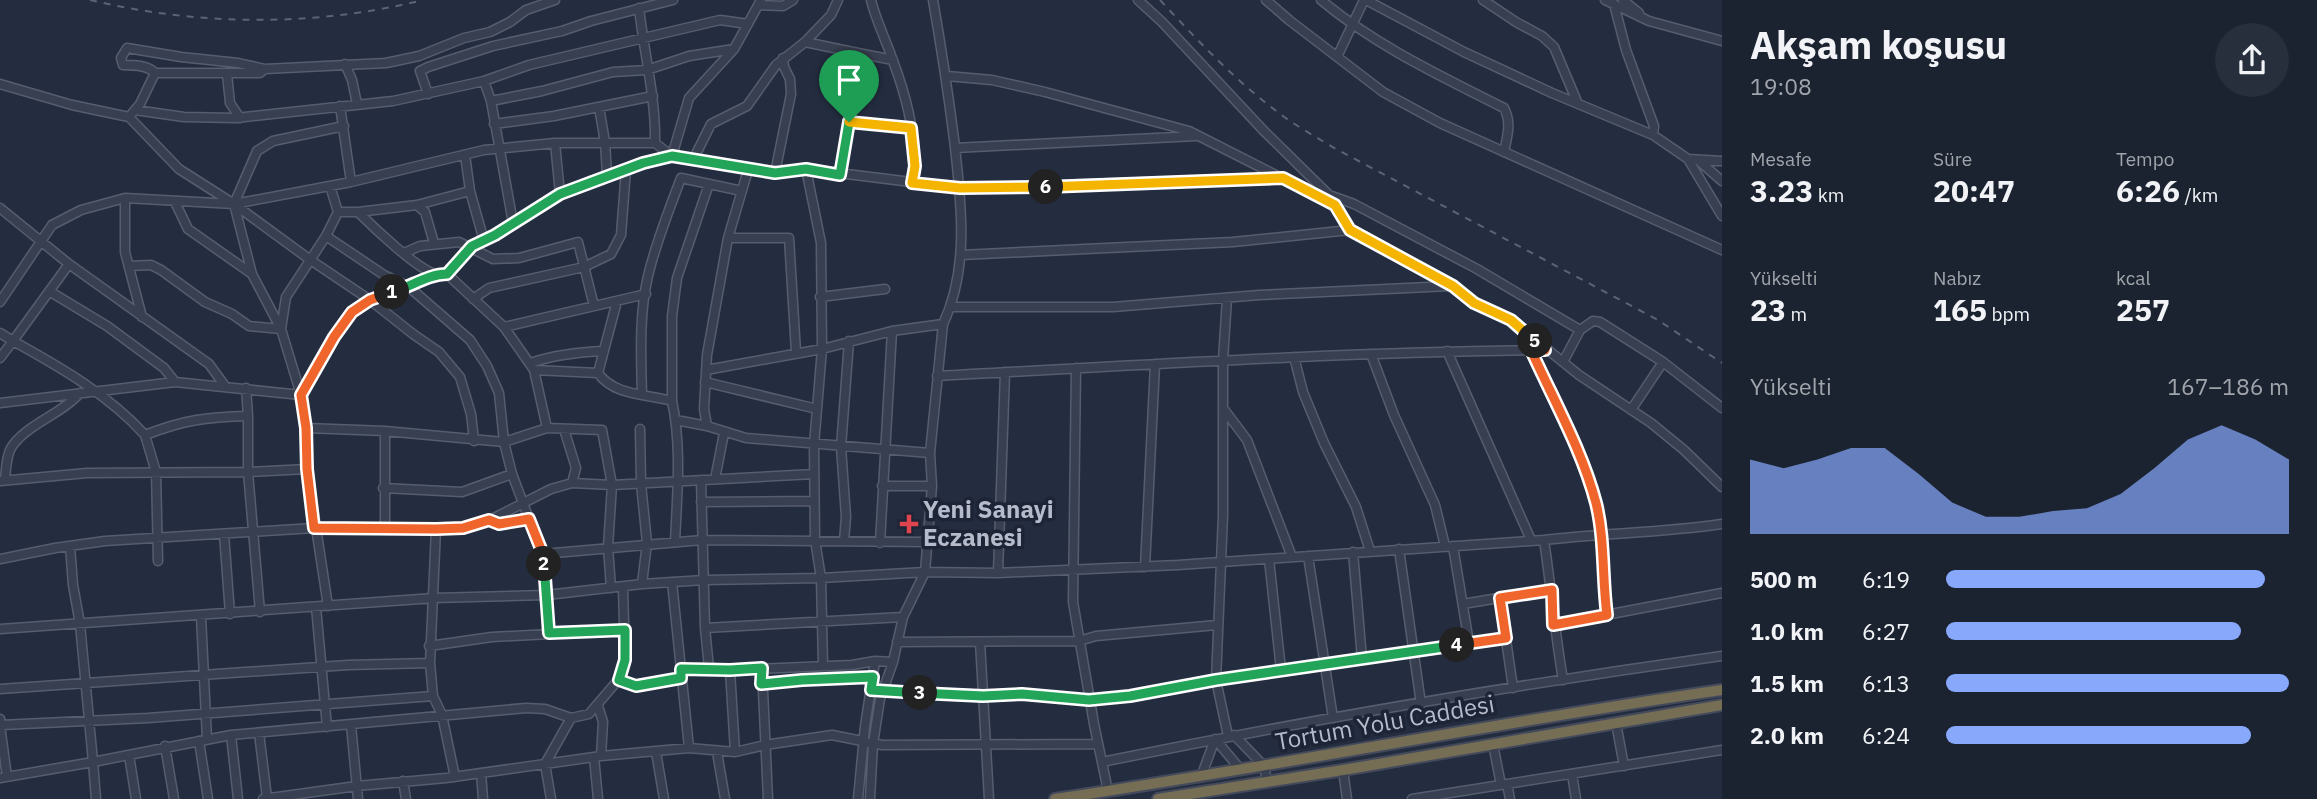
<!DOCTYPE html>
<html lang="tr">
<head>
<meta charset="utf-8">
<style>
	:root { --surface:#1b2230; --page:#282f3c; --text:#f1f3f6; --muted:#a0a4ab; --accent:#88a8fc }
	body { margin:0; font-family:"IBM Plex Sans",sans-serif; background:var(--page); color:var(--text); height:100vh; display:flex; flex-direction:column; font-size:26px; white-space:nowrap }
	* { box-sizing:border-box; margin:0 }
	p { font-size:23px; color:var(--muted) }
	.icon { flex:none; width:38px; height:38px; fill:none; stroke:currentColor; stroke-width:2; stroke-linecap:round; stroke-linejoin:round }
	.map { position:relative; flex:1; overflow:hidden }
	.panel { display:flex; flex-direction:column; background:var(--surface); width:595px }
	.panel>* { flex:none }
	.pin { position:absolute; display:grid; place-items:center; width:60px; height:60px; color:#fff; margin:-72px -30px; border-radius:50% 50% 50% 0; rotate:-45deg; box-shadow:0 0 7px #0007 }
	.pin .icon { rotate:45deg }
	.km { position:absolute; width:35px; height:35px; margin:-18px; border-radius:50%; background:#222; color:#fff; font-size:19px; line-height:35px; text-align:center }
	.round { display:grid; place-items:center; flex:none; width:74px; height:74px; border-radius:37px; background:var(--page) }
	.summary { display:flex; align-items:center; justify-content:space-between; height:119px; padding:0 28px }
	h1 { font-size:38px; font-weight:700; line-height:52px }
	.metrics { display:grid; grid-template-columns:repeat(3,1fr); gap:10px; height:119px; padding:7px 28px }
	.metrics div { display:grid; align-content:center }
	.metrics b { font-size:30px; font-weight:700 }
	.metrics small { font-size:19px; font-weight:400 }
	.metrics p { font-size:19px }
	.chart { height:196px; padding:14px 28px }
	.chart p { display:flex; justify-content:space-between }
	.chart svg { width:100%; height:126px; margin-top:7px; fill:var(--accent); opacity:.7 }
	ul { padding:0 28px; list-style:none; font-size:23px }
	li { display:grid; grid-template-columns:112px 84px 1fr; align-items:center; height:52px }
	li i { height:18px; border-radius:9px; background:var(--accent) }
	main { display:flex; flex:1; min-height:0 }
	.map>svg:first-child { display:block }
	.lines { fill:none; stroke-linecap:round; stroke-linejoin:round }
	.minor-casing { stroke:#565d6e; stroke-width:11 }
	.highway-casing { stroke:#434a5b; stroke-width:14 }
	.minor { stroke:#383f50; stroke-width:8 }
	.highway { stroke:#766d55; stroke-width:10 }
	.rail { stroke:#5a6377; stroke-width:2; stroke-dasharray:7 7; stroke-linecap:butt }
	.split-1-casing { stroke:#fff; stroke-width:14 }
	.split-2-casing { stroke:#fff; stroke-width:14 }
	.split-3-casing { stroke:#fff; stroke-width:14 }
	.split-4-casing { stroke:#fff; stroke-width:14 }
	.split-5-casing { stroke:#fff; stroke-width:14 }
	.split-6-casing { stroke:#fff; stroke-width:14 }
	.split-7-casing { stroke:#fff; stroke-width:14 }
	.split-1 { stroke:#22a559; stroke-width:9 }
	.split-2 { stroke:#f0652b; stroke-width:9 }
	.split-3 { stroke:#22a559; stroke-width:9 }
	.split-4 { stroke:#22a559; stroke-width:9 }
	.split-5 { stroke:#f0652b; stroke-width:9 }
	.split-6 { stroke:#f5b400; stroke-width:9 }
	.split-7 { stroke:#f5b400; stroke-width:9 }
	.health-dot { fill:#e0444e; stroke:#1d2435; stroke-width:2.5 }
	.labels { text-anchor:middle; stroke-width:7; stroke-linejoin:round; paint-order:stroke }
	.poi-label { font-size:24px; font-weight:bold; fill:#b5bbcb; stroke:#1d2435; text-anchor:start }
	.street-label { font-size:24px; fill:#b5bbcb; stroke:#1d2435 }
</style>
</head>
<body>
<main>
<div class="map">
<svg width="1722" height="799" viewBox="0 0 1722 799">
	<rect width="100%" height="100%" fill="#242d40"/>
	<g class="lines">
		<g class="minor-casing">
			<path id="minor" d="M871 0C876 21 886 40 893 61 907 98 919 143 912 183
				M1138 0 1162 22 1263 130 1329 195 1350 230 1453 286 1474 303 1511 320 1579 375 1651 423 1684 450 1722 487
				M1266 0 1289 20 1383 92 1440 123 1722 250
				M1321 0C1376 46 1441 76 1504 108 1512 123 1507 137 1504 152
				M1366 0 1464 52 1552 93 1653 135 1688 159 1722 216
				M1483 0 1516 22 1542 36 1554 47 1578 104
				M1605 0 1649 21 1722 41
				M1623 0 1639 13
				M1614 4 1626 50 1654 126 1653 135
				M758 5 783 6 793 0
				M639 8C644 53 656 98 655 143
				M805 42 858 53 840 175
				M858 53 893 60
				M1337 57 1364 0
				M345 64 352 80 357 104
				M155 73H260L265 69
				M227 74 230 103 240 118
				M947 76 992 80 1045 92 1189 131 1335 205
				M484 81 491 101 513 223
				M0 84 72 105 129 117 140 104 155 73C148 65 133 65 123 65L121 58 127 48 181 57 238 63 265 69 386 63 419 56 464 38 490 32 510 22 526 10 555 0
				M428 94 420 71 428 67 493 46 562 31 591 21 673 0
				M491 101 542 91 613 72 647 70 689 56 734 49
				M340 106 351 182
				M599 107 605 142 607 175
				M135 110 184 117 236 118 393 101 484 81 529 65 720 20 748 24
				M129 117 179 169 234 204 309 259 370 300 413 334 439 352 460 377 471 414 474 441
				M849 122 911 128
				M494 124 554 116 653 96
				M555 143 560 194
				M955 148 1196 136
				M465 155 470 191
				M1688 159 1722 161
				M693 160 711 124 747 106 776 65 805 42 831 15 838 0
				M1698 160 1722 181
				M806 169 821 243 822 349 814 445 815 540 821 578 823 665
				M748 170 728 238 707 355 704 409 707 426 746 438 930 453
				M775 173 791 94 790 79 784 67 783 58
				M1329 195 1354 204 1477 269 1580 330 1593 321 1600 322 1663 362 1722 408
				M125 198V252L142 317
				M175 202 188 229 252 274
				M417 205 425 212 434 243
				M0 208 69 264 209 364 225 386
				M338 212H358C372 226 419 271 436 274 440 275 443 274 447 274L504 327 534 370 547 428
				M358 212 417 205 470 191 484 241
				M326 236 384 275 409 287 470 340 487 366 499 393 504 442 512 474 529 519
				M728 238H789L796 352
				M404 253 420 246 459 242 493 259 519 258 578 242 594 306
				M961 255 1233 242 1350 230
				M69 264 13 341C60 367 109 395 145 435
				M129 266 151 265 161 270 205 302 232 314 249 326 281 329 252 274 234 204 257 151 273 141 344 126
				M447 274 472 246 495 235 560 194 590 181 672 156 775 173 806 169 960 188 1283 178
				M49 291 107 326 164 368 175 382
				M820 297 885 289
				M1227 298 1223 360V515L1216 680 1228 736
				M473 299 489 288 584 267 611 254 621 235 626 169
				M0 302 52 225 81 210 125 198 234 204 351 182 484 150 555 143H655L672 156 689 98 734 49 761 0
				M951 307H1113L1259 295 1450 286
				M504 327 646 294
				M0 333 13 341 0 358
				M1530 350C1553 399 1582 450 1596 503 1605 539 1602 578 1607 615
				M1447 351 1531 540
				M1371 354 1394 415 1435 505 1445 546
				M1294 357 1303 392 1324 443 1356 507 1370 551
				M1563 362 1580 330
				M530 363C554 355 578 352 604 351
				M1076 368 1073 602 1094 724 1108 791
				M534 370 598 373C614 396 647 394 672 401 682 447 677 496 675 542
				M706 370 822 349 892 331 943 324
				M598 373 617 301
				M937 376C1140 365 1342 352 1545 350
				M705 382 817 409
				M246 388 248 416V472L260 612
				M642 395C641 355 639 314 648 276 656 242 669 210 681 178L742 191
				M672 401V316L677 278 709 184
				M0 403 175 382 301 395 334 337 352 312 380 296 409 287 434 274
				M1223 408 1247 440 1292 557
				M1631 410 1663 362
				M676 420 707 426
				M306 428 301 395 281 329 286 297 326 236 338 212 330 186
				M564 429 576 468 572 483
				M640 429 641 484 647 543 642 584
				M715 479 724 433
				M5 480C6 470 6 457 11 448 25 425 62 414 80 393
				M701 480 705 628
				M0 481 87 473 248 472 307 469
				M882 486H932
				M383 488 462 492 512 474
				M701 502 814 501
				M385 527V431
				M436 529 430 663 433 696 442 715 455 777
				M224 534 230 614
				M1544 540C1551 587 1555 633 1563 680
				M844 541 846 517 841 447 849 341
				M880 543 892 331
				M1453 546 1469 643
				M1399 549 1421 704
				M1353 552 1362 659
				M543 554 702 540 929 542
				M1308 556 1333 718
				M0 559 55 548 105 541 314 528H463L490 520 499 524 529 519 543 554 549 633
				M1269 559 1281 670
				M158 561 156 472 145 435C184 420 206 417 248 416
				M1145 567 1155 364
				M998 573 1005 372
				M672 582 689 748
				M611 588 608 547 612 485 814 474
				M1500 598 1513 688
				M1463 604 1552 589
				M328 606 307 469 306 428 385 431 504 442 547 428 602 430 612 485 572 483 551 489 490 520
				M316 607 327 727
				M201 616 207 739
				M1553 625 1722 593
				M0 629 434 598 547 595 642 584 704 580 821 578 925 572 998 573 1178 565 1544 540C1603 533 1663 533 1722 524
				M897 642 1079 641 1096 636 1217 625
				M980 642 989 799
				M429 646 492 637 625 630
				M681 669 709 668
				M762 669 768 799
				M730 670 852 665 875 661
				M619 679 636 686 681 678
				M761 684 802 680 873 677
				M0 689 348 665 430 663
				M871 690 983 696 1022 694 1089 700 1130 696 1216 680 1506 638
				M598 706 603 722 601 756
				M0 719 1 725 148 718 433 696
				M1616 723 1624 766
				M0 725 7 777
				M351 725 358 799
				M259 733 267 798
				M231 735 238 799
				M1234 735 1264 766 1267 781
				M199 741 208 799
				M1493 744 1501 785
				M165 746 174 799
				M656 752 664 799
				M717 752 725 799
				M735 752 730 670 709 668 705 628 903 617
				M129 755 136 799
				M594 757 598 799
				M1102 762C1307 720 1514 685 1722 656
				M1343 770 1347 799
				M481 773 483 799
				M1572 774 1576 799
				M1201 777 1215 739 1241 770
				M0 778 93 762 80 624 73 585 70 546
				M403 781 406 799
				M1507 784 1510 799
				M96 799 93 762 231 735 526 708 545 709 571 718 589 714 619 679 625 660 623 587
				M263 799 357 786 446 778 601 756 689 748 735 752 765 745 832 735 882 745 1098 744
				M551 799 545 764 571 718
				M858 799 865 726 875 661 893 662
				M870 799 873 744 880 699 893 662 903 617 925 572 932 486 930 453 943 324C970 267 961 200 954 139 948 92 941 46 933 0
				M1412 799 1722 750"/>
		</g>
		<g class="highway-casing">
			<path id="highway" d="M1055 799C1278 766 1499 722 1722 690
				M1158 799 1343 770 1722 705"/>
		</g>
		<use href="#minor" class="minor"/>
		<use href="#highway" class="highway"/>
		<path class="rail" d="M90 0C200 26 313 27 423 0
			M1160 0C1200 43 1241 87 1290 121 1305 131 1321 140 1336 149L1658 320 1722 363"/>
	</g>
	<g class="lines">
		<g class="split-1-casing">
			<path id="split-1" d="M392 292C411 287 428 274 447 274L472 246 495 235 560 194 643 163 672 156 775 173 806 169 840 175 849 122"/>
		</g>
		<g class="split-2-casing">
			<path id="split-2" d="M392 292 370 300 352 312 334 337 301 395 306 428 307 469 314 528 436 529 463 528 489 520 499 524 529 519 543 554 544 564"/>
		</g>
		<g class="split-3-casing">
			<path id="split-3" d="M544 564 549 633 625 630V660L619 680 636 686 681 678V669L730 670 762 668 761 684 802 680 873 677 871 690 920 693"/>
		</g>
		<g class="split-4-casing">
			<path id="split-4" d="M920 693 983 696 1022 694 1089 700 1130 696 1216 680 1457 645"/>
		</g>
		<g class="split-5-casing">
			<path id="split-5" d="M1457 645 1506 638 1500 598 1552 590 1553 625 1607 615C1602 578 1605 539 1596 503 1582 450 1553 399 1531 350H1545L1535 341"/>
		</g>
		<g class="split-6-casing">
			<path id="split-6" d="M1046 187 1283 178 1335 205 1350 230 1453 286 1474 303 1511 320 1535 341"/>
		</g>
		<g class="split-7-casing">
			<path id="split-7" d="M849 122 911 128 915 166 912 183 960 188 1046 187"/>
		</g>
		<use href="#split-1" class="split-1"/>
		<use href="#split-2" class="split-2"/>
		<use href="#split-3" class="split-3"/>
		<use href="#split-4" class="split-4"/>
		<use href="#split-5" class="split-5"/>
		<use href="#split-6" class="split-6"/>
		<use href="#split-7" class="split-7"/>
	</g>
	<path class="health-dot" d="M905.5 513.5h7v7h7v7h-7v7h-7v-7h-7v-7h7z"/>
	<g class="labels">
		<g class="poi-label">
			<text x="923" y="518">Yeni Sanayi<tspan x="923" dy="28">Eczanesi</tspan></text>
		</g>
		<g class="street-label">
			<text transform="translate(1385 723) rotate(-10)" y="8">Tortum Yolu Caddesi</text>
		</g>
	</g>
</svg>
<div class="pin" style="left:849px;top:122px;background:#1e9e55"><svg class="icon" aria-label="arrive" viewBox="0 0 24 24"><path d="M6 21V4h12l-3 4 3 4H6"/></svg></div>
<b class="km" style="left:392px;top:292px">1</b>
<b class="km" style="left:544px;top:564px">2</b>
<b class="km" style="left:920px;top:693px">3</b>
<b class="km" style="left:1457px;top:645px">4</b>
<b class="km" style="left:1535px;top:341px">5</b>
<b class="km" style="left:1046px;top:187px">6</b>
</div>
<section class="panel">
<div class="summary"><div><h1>Akşam koşusu</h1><p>19:08</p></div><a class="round"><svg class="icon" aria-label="share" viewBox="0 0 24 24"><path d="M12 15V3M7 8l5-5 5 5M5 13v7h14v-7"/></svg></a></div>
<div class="metrics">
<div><p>Mesafe</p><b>3.23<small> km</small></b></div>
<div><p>Süre</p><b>20:47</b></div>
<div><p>Tempo</p><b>6:26<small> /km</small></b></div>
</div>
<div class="metrics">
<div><p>Yükselti</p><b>23<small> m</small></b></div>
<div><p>Nabız</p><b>165<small> bpm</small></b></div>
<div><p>kcal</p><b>257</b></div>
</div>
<div class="chart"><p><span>Yükselti</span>167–186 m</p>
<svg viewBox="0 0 160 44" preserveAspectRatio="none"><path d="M0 44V18L10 21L20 18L30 14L40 14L50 23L60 33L70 38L80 38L90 36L100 35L110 30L120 21L130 11L140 6L150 11L160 18V44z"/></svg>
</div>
<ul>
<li><b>500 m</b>6:19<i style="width:93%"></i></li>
<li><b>1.0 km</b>6:27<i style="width:86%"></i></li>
<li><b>1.5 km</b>6:13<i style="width:100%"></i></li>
<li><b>2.0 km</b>6:24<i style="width:89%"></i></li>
</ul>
</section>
</main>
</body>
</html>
